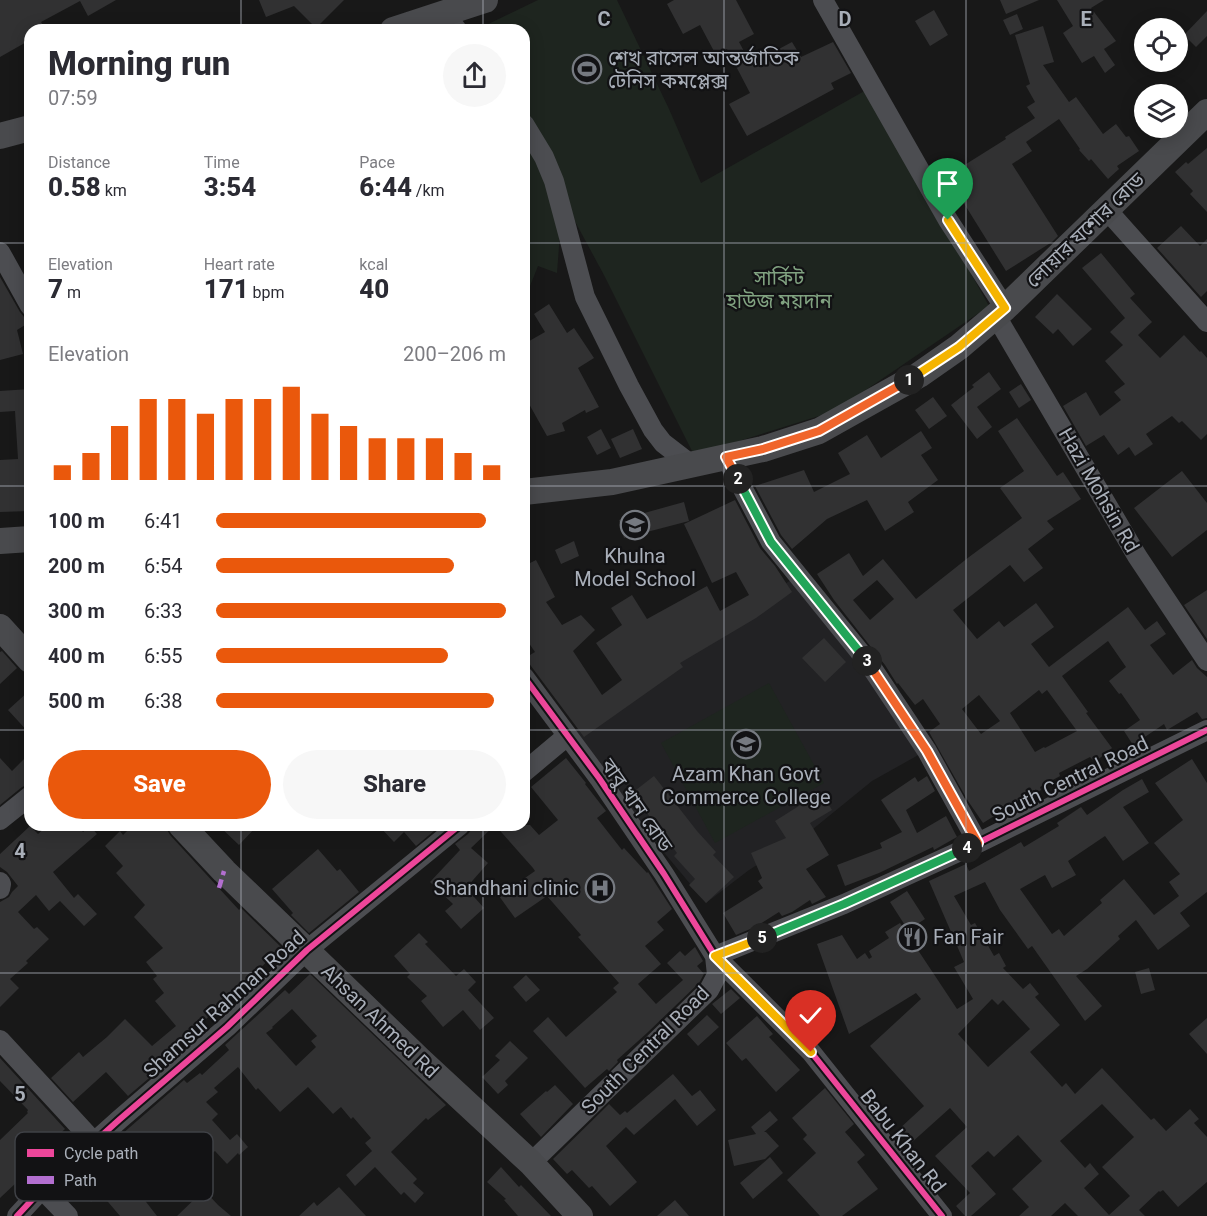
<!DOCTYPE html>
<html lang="en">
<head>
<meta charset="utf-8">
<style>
	:root { --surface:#fff; --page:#f7f7f7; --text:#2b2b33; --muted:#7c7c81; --accent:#ea580c }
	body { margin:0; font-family:Roboto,"Noto Sans Bengali",sans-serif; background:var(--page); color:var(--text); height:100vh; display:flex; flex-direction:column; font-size:22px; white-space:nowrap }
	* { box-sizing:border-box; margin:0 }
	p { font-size:20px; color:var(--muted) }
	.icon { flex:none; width:33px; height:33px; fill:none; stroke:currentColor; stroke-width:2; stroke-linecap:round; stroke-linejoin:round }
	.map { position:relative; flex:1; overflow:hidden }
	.details { position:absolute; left:24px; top:24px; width:506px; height:807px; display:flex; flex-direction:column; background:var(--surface); border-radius:18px; box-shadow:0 3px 15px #0003 }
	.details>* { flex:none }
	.buttons { position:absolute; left:1134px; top:18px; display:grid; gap:12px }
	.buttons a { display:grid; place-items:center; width:54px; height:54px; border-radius:50%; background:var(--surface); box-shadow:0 3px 15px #0003; font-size:30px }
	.pin { position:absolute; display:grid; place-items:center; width:51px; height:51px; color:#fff; margin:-62px -26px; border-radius:50% 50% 50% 0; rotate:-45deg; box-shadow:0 0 6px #0007 }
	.pin .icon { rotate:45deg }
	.km { position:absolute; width:30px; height:30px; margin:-15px; border-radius:50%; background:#222; color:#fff; font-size:16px; line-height:30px; text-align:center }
	.round { display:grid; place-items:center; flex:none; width:63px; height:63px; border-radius:32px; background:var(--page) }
	.headline { display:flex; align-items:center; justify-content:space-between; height:102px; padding:0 24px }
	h1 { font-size:33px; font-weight:800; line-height:45px }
	.figures { display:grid; grid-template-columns:repeat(3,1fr); gap:9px; height:102px; padding:6px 24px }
	.figures div { display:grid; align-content:center }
	.figures b { font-size:26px; font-weight:800 }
	.figures small { font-size:16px; font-weight:400 }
	.figures p { font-size:16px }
	.chart { height:168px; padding:12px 24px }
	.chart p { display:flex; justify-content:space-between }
	.chart svg { width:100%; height:108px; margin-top:6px; stroke:var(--accent); stroke-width:6 }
	.primary-button { display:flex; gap:12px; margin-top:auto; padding:12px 24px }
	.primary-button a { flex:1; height:69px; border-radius:36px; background:var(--accent); color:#fff; font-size:24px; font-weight:800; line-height:69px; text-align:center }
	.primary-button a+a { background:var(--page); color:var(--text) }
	ul { padding:0 24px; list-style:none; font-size:20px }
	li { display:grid; grid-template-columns:96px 72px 1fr; align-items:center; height:45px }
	li i { height:15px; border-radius:8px; background:var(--accent) }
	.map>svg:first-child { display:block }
	.built { fill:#222224 }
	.green { fill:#1e251f }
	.building { fill:#313132; fill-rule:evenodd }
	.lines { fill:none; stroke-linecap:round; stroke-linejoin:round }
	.minor { stroke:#4c4d51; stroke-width:20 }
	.major { stroke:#494a4d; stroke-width:26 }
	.quiet { stroke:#b36fd0; stroke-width:4.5; stroke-dasharray:9 4.5; stroke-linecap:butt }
	.cycleway-casing { stroke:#121214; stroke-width:10 }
	.cycleway { stroke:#ed469a; stroke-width:6 }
	.split-1-casing { stroke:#fff; stroke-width:12 }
	.split-2-casing { stroke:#fff; stroke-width:12 }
	.split-3-casing { stroke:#fff; stroke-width:12 }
	.split-4-casing { stroke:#fff; stroke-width:12 }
	.split-5-casing { stroke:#fff; stroke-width:12 }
	.split-6-casing { stroke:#fff; stroke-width:12 }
	.split-1 { stroke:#f5b400; stroke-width:8 }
	.split-2 { stroke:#f0652b; stroke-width:8 }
	.split-3 { stroke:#22a559; stroke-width:8 }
	.split-4 { stroke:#f0652b; stroke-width:8 }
	.split-5 { stroke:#22a559; stroke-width:8 }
	.split-6 { stroke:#f5b400; stroke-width:8 }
	.grid { fill:none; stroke:#a9afb9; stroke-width:1.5; stroke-opacity:0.55 }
	.labels { text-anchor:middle; stroke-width:4.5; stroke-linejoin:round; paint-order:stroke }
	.poi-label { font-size:20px; fill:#a9afb9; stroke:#121214; text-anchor:start }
	.street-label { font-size:20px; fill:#a9afb9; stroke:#121214 }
	.park-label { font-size:20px; fill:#81a381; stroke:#121214 }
	.key { fill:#121214; stroke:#3f4146; stroke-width:1.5 }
	.key-label { font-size:16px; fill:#a9afb9 }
	.grid-label { font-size:20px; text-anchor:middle; font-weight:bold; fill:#a9afb9; stroke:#121214; stroke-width:4.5; stroke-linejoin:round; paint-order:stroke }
</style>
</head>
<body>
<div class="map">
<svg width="1207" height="1216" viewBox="0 0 1207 1216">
	<rect width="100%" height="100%" fill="#181818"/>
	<path class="built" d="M798 575 922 753 872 781 813 829 749 870 706 903 567 736Z"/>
	<path class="green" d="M538 0H617L669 109 701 183 868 89 989 306 835 411 694 455 605 277 550 175 561 220 557 273 538 266 524 301V30H481L480 28Z
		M769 683 824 783 715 843 661 743Z"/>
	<path class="building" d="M0 0H116L88 16 80 1 41 22 46 30H30V40L0 57Z
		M259 0H344L316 28 294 6 266 17Z
		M674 0H736L754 34 739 42 751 64 792 42 801 57 833 42 851 73 831 83 834 89 747 136 729 104 750 93 727 49 716 55 700 25 683 34 667 4Z
		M1000 0H1039L1006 14Z
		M1057 0H1104L1091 8 1116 41 1104 49 1115 65 1105 73 1094 56 1082 63 1063 33 1073 26Z
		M934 10 948 35 930 46 915 21Z
		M1207 11V36L1196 47 1184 35Z
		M1017 14 1023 29 1010 35 1003 20Z
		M1043 26 1054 62 1043 65 1069 102 1076 97 1103 134 1116 124 1126 137 1129 136 1139 151 1117 166 1119 169 1108 179 1091 159 1089 161 1079 150 1080 149 1059 119 1026 142 1032 151 1012 164 1058 236 1052 242 1006 271 947 176 1006 139 1005 137 1035 118 1027 107 1035 102 1026 86 1030 84 1015 35Z
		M1207 148V212L1190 194 1193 191 1175 172 1186 162 1188 164Z
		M1181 226 1200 246 1207 239V291L1201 297 1157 248Z
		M1101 253 1135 294 1130 298 1152 322 1138 335 1160 358 1184 335 1200 352 1201 351 1207 358V434L1201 440 1182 421 1179 423 1172 416 1146 434 1153 444 1135 456 1129 447 1118 455 1104 435 1086 446 1063 406 1086 392 1100 416 1121 400 1114 392 1125 384 1105 361 1123 345 1110 332 1125 318 1082 268Z
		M0 277 20 312 24 317 30 318V322L17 330 23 354 0 360Z
		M1057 294 1092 329 1073 346 1058 329 1053 334 1035 317Z
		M549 304 567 333 574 328 594 358 578 368 599 407 586 413 585 410 562 423 565 431 547 436 524 395V344L545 332 534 314Z
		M989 372 1001 389 977 407 992 427 977 439 951 405 974 387 972 385Z
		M1021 384 1031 400 1019 408 1009 392Z
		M30 389V511L0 512V460L18 459 15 411 0 412V391Z
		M933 397 947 416 929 429 915 410Z
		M1017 418 1057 476 1063 472 1081 499 1047 521 1054 529 1028 549 1043 568 1024 582 1010 565 953 610 977 639 999 621 1004 627 1036 603 1054 627 1031 644 1049 667 1128 607 1145 630 1157 621 1166 634 1150 645 1173 675 1192 660 1197 668 1207 677V718L1202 719 1197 712 1167 730 1164 724 1133 745 1124 731 1140 720 1121 693 1119 694 1109 681 1126 667 1108 641 1062 676 1088 712 1086 713 1112 748 1095 762 1090 757 1059 773 1060 776 1040 787 1041 790 1024 799 1023 798 983 823 968 801 929 732 940 724 923 699 915 705 898 683 897 684 885 665 834 600 817 574 849 553 863 576 883 559 916 599 969 557 1022 518 1000 488 1024 471 998 431ZM877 580 894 599 870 620 853 600ZM1039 690 1042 694 1047 690 1077 731 1045 748 1044 747 1035 752 1010 713ZM979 695 1000 721 981 734 962 709Z
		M601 429 611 448 597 455 587 437Z
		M633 429 642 449 620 458 611 439Z
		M921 431 932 448 921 455 938 480 908 502 914 512 885 531 867 500 827 519 792 549 781 535 755 486 804 470 814 492 850 474 838 453 867 435 881 458Z
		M1182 471 1207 503V530L1172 557 1134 508Z
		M735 500 760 548 775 566 792 592 756 618 680 663 683 667 584 737 525 658 535 652 524 636V566L536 560 555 597 546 602 562 625 581 615 595 630 573 651 602 695 622 680 596 643 622 625 611 608 632 595 647 619 707 586 720 611 749 595 736 572 712 583 684 524Z
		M684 502 689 521 624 538 619 520Z
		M574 541 579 556 561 564 555 550Z
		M1207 590V639L1184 605Z
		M824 638 846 662 825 682 802 658Z
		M2 651 17 668 0 684V652Z
		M30 690V734L8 710Z
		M30 753V784L22 787 0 805V758L12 771Z
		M566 758 586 783 585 784 606 811 597 818 622 850 624 848 647 873 648 872 672 909 657 922 664 930 645 946 661 964 638 984 656 1004 683 980 667 963 680 951 685 956 695 947 703 961 697 966 704 974 699 983 647 1033 617 1060 618 1062 609 1071 607 1069 585 1088 533 1031 548 1017 566 1037 617 992 613 988 619 983 578 937 581 935 547 896 515 918 499 896 535 871 533 868 495 825 471 848 488 863 466 888 484 908 461 929 445 911 453 904 430 882 460 850 455 844 468 834 475 825H530L539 835 558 820 531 787Z
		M1192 759 1207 783V892L1180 913 1190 926 1158 950 1136 920 1118 936 1120 939 1087 969 1076 976 1102 1006 1085 1021 1032 946 1028 949 1000 910 985 882 954 896 971 925 975 923 994 956 999 953 1006 966 1003 968 1023 989 1030 983 1039 994 1035 997 1060 1025 1030 1052 1062 1087 1066 1083 1075 1094 1102 1068 1151 1120 1154 1118 1166 1131 1190 1109 1199 1119 1194 1123 1207 1137V1182L1178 1207 1163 1190 1160 1192 1159 1191 1139 1210 1145 1216H1078L1065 1203 1051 1216H1019L1029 1207 1012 1189 1042 1161 1018 1135 994 1157 988 1151 971 1166 996 1194 971 1216H965L956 1206 970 1193 935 1156 967 1127 950 1108 910 1144 898 1130 924 1106 870 1046 921 999 916 993 849 1034 817 944 842 935 857 959 865 953 869 959 872 957 869 951 889 938 885 932 900 923 957 1009 973 999 954 967 964 962 929 881 966 864 969 871 1021 842 1024 847 1059 826 1057 823 1081 807 1087 815 1123 790 1142 779 1149 792 1123 807 1149 843 1123 861 1105 836 1068 861 1076 875 1052 888 1045 875 1020 889 1052 934 1059 929 1064 936 1102 903 1100 900 1124 879 1154 915 1179 896 1169 882 1180 874 1154 843 1183 820 1155 783ZM992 999 998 1005 1003 1000 1030 1029 988 1067 958 1034ZM1102 1104 1134 1137 1102 1167 1130 1196 1109 1215 1084 1188 1099 1174 1090 1163 1085 1168 1060 1141Z
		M654 776 697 831 716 852 713 855 734 877 706 903 689 885 695 879 674 856 677 853 632 793Z
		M927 776 935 791 906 810 917 833 946 816 957 837 934 850 933 847 879 873 845 886 837 865 882 848 880 843 902 832 881 800 915 777 918 782Z
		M821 792 832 810 810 823 829 855 806 869 826 897 812 904 810 900 792 912 782 916 779 912 755 927 736 935 723 913 763 888 758 881 762 878 751 853 786 838 775 821Z
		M48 825H77L83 832 90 826 97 834 53 872 74 898 78 894 97 914 84 926 60 901 49 911 36 895 18 912 34 929 37 927 49 939 26 961 28 963 10 979 19 988 0 1007V902L9 897 12 892 18 886 7 872 0 867V854L30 826 38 834Z
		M133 825H159L164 830 166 828 170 835 239 910 241 908 281 947 250 979 172 1050 176 1054 168 1062 128 1096 106 1072 73 1102 51 1078 79 1052 83 1057 107 1037 125 1019 152 1046 176 1026 155 1001 164 993 153 979 157 976 146 962 163 948 134 917 145 905 116 873 123 866 105 846 120 831 123 835Z
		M218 825H258L239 845Z
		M378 825H441L416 846 404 832 394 842Z
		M318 849 337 871 340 869 359 892 309 933 291 915 293 913 272 889Z
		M907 891 925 919 908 930 890 902Z
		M419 933 428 942 425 944 456 976 464 969 476 982 468 990 494 1018 480 1030 463 1010 443 1027 421 1001 427 996 407 977 410 974 394 956Z
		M1149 968 1155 990 1141 994 1135 972Z
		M310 974 446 1105 428 1120 426 1118 391 1152 417 1179 413 1183 424 1193 415 1203 404 1192 401 1195 375 1167 355 1186 346 1175 372 1151 365 1143 371 1138 353 1117 351 1119 341 1107 333 1114 308 1087 280 1112 258 1088 256 1090 238 1067 214 1088 218 1092 206 1102 218 1114 212 1120 230 1140 237 1134 248 1147 239 1155 238 1153 227 1164 215 1151 208 1157 198 1145 188 1154 177 1143 161 1158 155 1151 131 1172 115 1154 83 1184 75 1175 184 1080 187 1083 200 1073 202 1075 229 1050 225 1045 285 990 289 994ZM292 1009 317 1036 311 1041 316 1047 296 1066 266 1033 273 1028 272 1027Z
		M526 975 540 990 526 1002 513 987Z
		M731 989 740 998 721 1014 712 1004Z
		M813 1000 830 1019 812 1034 795 1015Z
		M707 1015 719 1027 698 1046 687 1034Z
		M757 1016 773 1034 769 1037 800 1070 776 1092 746 1058 742 1061 726 1043Z
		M1207 1018V1054L1189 1034Z
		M510 1041 528 1058 505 1081 508 1085 498 1094 482 1077 500 1060 495 1056Z
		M0 1058 65 1129 49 1144 54 1150 36 1168 34 1166 0 1198V1140L28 1113 27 1112 28 1110 0 1081Z
		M673 1074 692 1096 700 1090 716 1110 697 1126 675 1099 634 1135 626 1127 606 1146 637 1182 610 1206 592 1186 589 1188 572 1170 567 1174 553 1159 609 1104 620 1115 625 1111 627 1113Z
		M555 1085 573 1104 541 1137 520 1114 546 1091 547 1092Z
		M825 1088 854 1124 845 1132 865 1155 857 1162 878 1189 842 1216H820L787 1180 816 1153 803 1139 807 1135 792 1118Z
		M770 1111 778 1120 764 1132H766L779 1146 765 1159 734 1166 728 1140 756 1134 751 1127Z
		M770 1157 783 1173 753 1199 740 1183Z
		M501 1167 519 1187 521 1185 551 1216H518L504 1200 506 1199 487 1182Z
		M92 1180 103 1193 91 1202 80 1189Z
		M121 1180 140 1201 143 1198 157 1216H120L103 1196Z
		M339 1187 366 1216H299L314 1202 317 1206Z
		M204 1190 218 1205 231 1216H177Z
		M675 1200 689 1216H657Z"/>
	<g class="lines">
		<path class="minor" d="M823 0 948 220 1005 308
			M445 14 457 30
			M524 124 544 157 554 181 585 297 629 386 653 430 663 443 685 460 688 466
			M1106 209 1207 322
			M0 252 30 306
			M996 316 1137 556 1207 661
			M726 457 771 542 868 662 927 751 978 843
			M524 677 599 778 664 874 715 956 811 1052 942 1216
			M524 772 567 736
			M0 820 30 796
			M0 882 1 884 0 889
			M715 956 844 904 978 843 1207 730
			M0 1040 94 1142
			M531 1163 709 990 717 975 715 956
			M42 1189 68 1216
			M17 1216 42 1189 120 1119 227 1027 307 950 460 825"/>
		<path class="major" d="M393 30 485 0
			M0 136 30 128
			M524 492 612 482 763 449 819 431 919 375 959 347 1005 308 1207 112
			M0 541 30 539
			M0 627 30 660
			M181 825 224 871 420 1060 531 1163 580 1216"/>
		<path class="quiet" d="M219 888 224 871"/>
		<g class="cycleway-casing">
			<path id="cycleway" d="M524 677 599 778 664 874 715 956 811 1052 942 1216
				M715 956 844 904 978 843 1207 730
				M17 1216 42 1189 120 1119 227 1027 307 950 460 825"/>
		</g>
		<use href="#cycleway" class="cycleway"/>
	</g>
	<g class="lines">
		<g class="split-1-casing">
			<path id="split-1" d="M909 380 959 347 1005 308 948 220"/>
		</g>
		<g class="split-2-casing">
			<path id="split-2" d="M738 479 726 457 763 449 819 431 909 380"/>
		</g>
		<g class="split-3-casing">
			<path id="split-3" d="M738 479 771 542 867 661"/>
		</g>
		<g class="split-4-casing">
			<path id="split-4" d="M867 661 927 751 978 843 967 848"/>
		</g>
		<g class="split-5-casing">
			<path id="split-5" d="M762 938 844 904 967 848"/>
		</g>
		<g class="split-6-casing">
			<path id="split-6" d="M762 938 715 956 811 1052"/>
		</g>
		<use href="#split-1" class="split-1"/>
		<use href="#split-2" class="split-2"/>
		<use href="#split-3" class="split-3"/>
		<use href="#split-4" class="split-4"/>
		<use href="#split-5" class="split-5"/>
		<use href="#split-6" class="split-6"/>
	</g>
	<path class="grid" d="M241 0V30M483 0V30M724 0V1216M966 0V1216M0 243H30M524 243H1207M0 486H30M524 486H1207M0 730H30M524 730H1207M241 825V1216M483 825V1216M0 973H1207"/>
	<defs>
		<g id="stadium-ring" transform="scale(1.5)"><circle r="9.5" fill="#121214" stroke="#767a81" stroke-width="1.5"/><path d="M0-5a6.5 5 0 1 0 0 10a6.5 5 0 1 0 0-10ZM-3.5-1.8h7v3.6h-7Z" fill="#767a81"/></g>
		<g id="school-ring" transform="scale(1.5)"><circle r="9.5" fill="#121214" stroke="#767a81" stroke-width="1.5"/><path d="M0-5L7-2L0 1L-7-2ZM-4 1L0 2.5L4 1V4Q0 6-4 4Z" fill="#767a81"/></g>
		<g id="university-ring" transform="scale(1.5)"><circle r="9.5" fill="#121214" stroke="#767a81" stroke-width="1.5"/><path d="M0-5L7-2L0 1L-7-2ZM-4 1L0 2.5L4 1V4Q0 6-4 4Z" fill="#767a81"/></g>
		<g id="hospital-ring" transform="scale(1.5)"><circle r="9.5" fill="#121214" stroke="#767a81" stroke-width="1.5"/><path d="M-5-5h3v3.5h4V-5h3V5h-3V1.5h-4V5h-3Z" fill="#767a81"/></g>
		<g id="restaurant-ring" transform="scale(1.5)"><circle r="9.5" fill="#121214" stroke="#767a81" stroke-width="1.5"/><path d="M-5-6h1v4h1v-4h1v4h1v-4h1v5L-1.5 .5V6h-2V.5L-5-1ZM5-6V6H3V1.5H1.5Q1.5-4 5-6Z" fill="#767a81"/></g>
	</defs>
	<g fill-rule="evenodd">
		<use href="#stadium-ring" x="587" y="69"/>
		<use href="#school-ring" x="635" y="525"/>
		<use href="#university-ring" x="746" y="744"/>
		<use href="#hospital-ring" x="600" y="888"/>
		<use href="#restaurant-ring" x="912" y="937"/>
	</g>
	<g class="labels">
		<g class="poi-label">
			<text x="608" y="65">শেখ রাসেল আন্তর্জাতিক<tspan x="608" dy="23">টেনিস কমপ্লেক্স</tspan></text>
			<text x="635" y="563" text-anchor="middle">Khulna<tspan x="635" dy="23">Model School</tspan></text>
			<text x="746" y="781" text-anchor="middle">Azam Khan Govt<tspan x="746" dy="23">Commerce College</tspan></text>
			<text x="579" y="895" text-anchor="end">Shandhani clinic</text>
			<text x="933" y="944">Fan Fair</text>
		</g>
		<g class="street-label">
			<text transform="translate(1085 230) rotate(-44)" y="7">লোয়ার যশোর রোড</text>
			<text transform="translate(1099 490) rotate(60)" y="7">Hazi Mohsin Rd</text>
			<text transform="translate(1070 779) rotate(-26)" y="7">South Central Road</text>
			<text transform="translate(637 805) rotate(55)" y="7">বাবু খান রোড</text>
			<text transform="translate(224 1004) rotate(-42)" y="7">Shamsur Rahman Road</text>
			<text transform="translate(380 1021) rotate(44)" y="7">Ahsan Ahmed Rd</text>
			<text transform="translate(645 1050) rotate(-45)" y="7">South Central Road</text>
			<text transform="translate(903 1141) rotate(52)" y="7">Babu Khan Rd</text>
		</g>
		<g class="park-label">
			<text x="779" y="285">সার্কিট<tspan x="779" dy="23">হাউজ ময়দান</tspan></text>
		</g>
	</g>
	<rect x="15" y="1132" width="198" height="69" rx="9" class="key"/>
	<rect x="27" y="1149" width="27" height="8" fill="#ed469a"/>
	<rect x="27" y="1176" width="27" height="8" fill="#b36fd0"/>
	<g class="key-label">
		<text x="64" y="1159">Cycle path</text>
		<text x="64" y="1186">Path</text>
	</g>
	<g class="grid-label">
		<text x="604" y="26">C</text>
		<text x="845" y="26">D</text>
		<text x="1086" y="26">E</text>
		<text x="20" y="858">4</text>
		<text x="20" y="1101">5</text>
	</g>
</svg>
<div class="buttons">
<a><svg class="icon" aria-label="locate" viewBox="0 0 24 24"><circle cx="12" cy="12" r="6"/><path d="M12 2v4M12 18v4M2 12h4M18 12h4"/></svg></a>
<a><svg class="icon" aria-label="layers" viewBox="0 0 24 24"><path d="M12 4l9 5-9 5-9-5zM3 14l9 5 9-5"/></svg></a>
</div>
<div class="pin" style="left:948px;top:220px;background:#1e9e55"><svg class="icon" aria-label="arrive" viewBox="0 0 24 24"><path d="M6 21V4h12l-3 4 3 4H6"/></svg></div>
<div class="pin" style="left:811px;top:1052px;background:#d93025"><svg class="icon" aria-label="check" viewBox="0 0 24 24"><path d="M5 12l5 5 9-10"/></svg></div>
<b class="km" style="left:909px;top:380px">1</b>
<b class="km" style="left:738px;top:479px">2</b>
<b class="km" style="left:867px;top:661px">3</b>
<b class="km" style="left:967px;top:848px">4</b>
<b class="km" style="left:762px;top:938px">5</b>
<section class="details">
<div class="headline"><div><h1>Morning run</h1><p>07:59</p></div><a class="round"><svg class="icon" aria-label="share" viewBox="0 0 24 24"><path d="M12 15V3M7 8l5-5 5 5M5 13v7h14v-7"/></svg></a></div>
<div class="figures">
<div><p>Distance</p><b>0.58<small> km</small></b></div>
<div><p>Time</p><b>3:54</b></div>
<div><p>Pace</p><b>6:44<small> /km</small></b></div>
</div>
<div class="figures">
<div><p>Elevation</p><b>7<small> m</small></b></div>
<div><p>Heart rate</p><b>171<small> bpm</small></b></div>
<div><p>kcal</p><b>40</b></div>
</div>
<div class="chart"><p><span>Elevation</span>200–206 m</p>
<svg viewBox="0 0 160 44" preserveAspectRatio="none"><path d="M5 44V38M15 44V33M25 44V22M35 44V11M45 44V11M55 44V17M65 44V11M75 44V11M85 44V6M95 44V17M105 44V22M115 44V27M125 44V27M135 44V27M145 44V33M155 44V38"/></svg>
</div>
<ul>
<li><b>100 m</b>6:41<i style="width:93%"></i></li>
<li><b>200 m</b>6:54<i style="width:82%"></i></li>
<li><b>300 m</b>6:33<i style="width:100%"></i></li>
<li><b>400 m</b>6:55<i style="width:80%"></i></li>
<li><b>500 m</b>6:38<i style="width:96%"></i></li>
</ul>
<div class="primary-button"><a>Save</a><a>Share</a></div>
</section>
</div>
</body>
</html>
